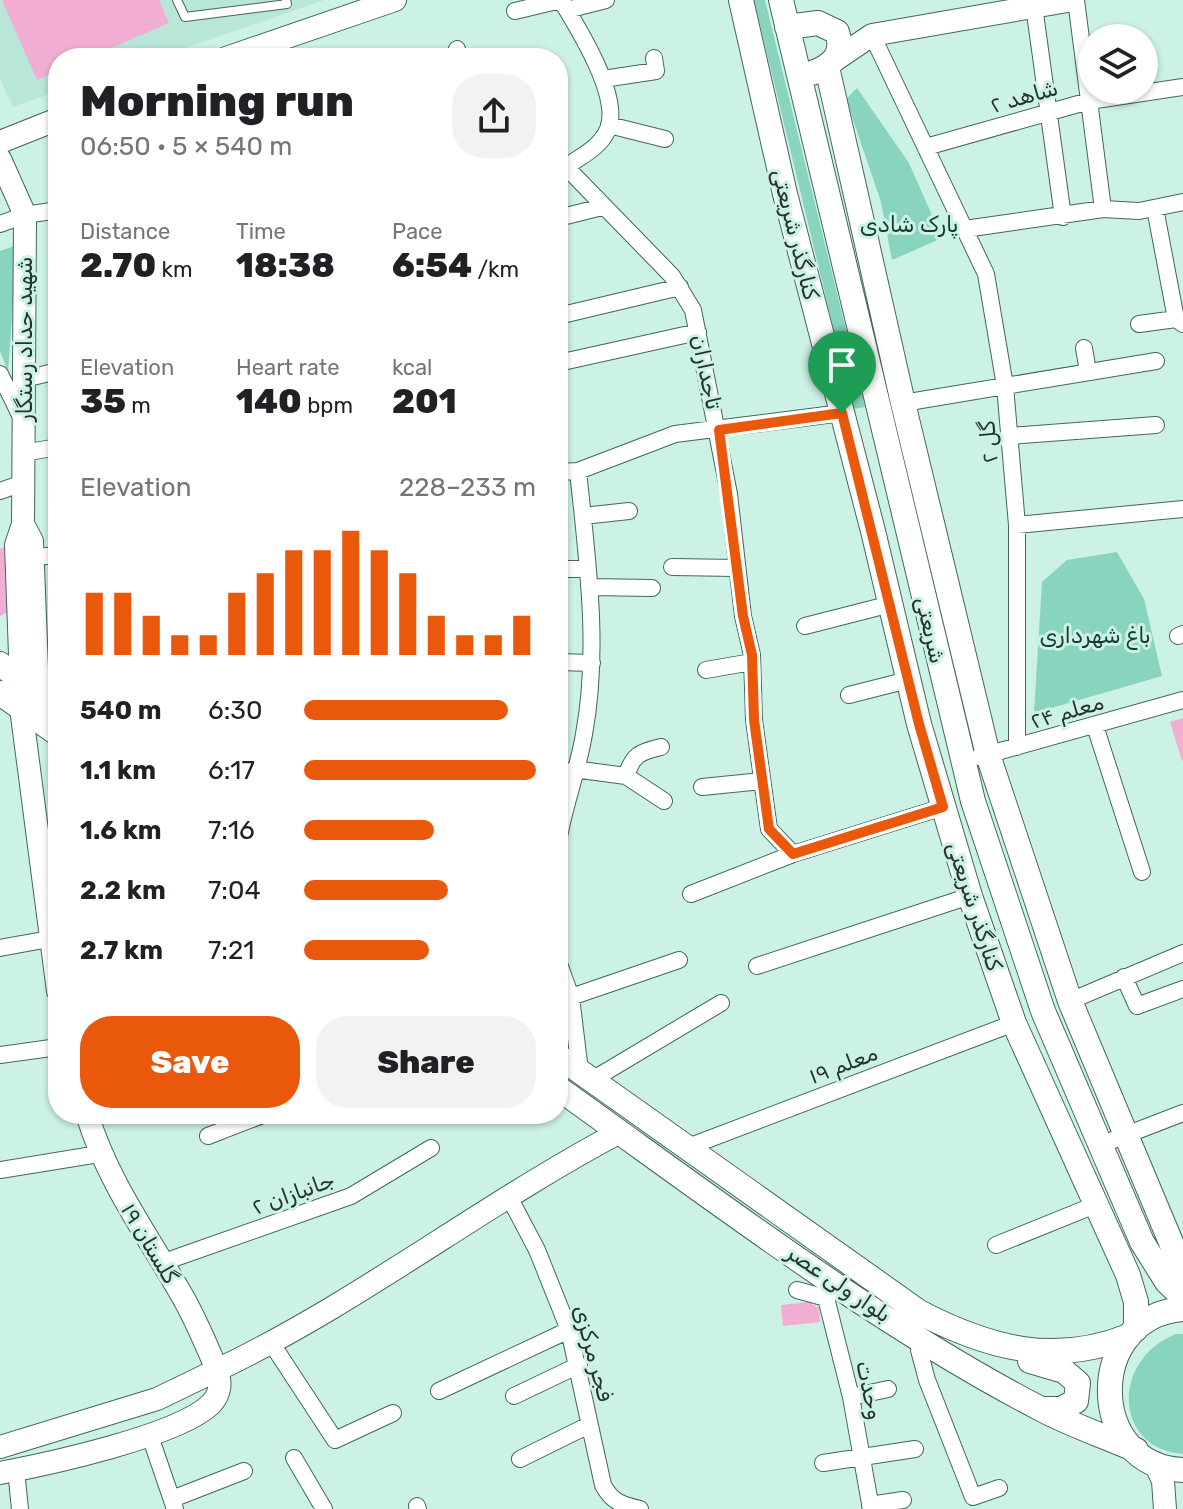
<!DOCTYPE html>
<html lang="en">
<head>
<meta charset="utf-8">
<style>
	:root { --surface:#fff; --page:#f2f2f2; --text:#202124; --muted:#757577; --accent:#ea580c }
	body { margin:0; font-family:Rubik,"Noto Sans Arabic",sans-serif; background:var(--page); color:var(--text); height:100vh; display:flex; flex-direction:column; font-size:30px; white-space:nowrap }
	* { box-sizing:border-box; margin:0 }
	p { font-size:26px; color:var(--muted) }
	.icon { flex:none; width:44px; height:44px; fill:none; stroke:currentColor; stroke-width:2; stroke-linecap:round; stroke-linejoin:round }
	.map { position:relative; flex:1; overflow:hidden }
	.sheet { position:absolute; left:48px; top:48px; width:520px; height:1076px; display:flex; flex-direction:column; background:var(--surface); border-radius:32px; box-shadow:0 2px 6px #0004 }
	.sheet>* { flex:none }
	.tools { position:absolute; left:1078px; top:24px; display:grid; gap:16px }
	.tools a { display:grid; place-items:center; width:80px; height:80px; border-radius:50%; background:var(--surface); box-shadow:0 2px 6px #0004; font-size:40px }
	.pin { position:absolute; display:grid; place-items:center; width:68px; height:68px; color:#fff; margin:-82px -34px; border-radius:50% 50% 50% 0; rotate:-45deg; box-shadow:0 0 8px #0007 }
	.pin .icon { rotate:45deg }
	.round { display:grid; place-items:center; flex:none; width:84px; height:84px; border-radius:32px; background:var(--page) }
	.overview { display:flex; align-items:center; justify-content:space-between; height:136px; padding:0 32px }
	h1 { font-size:44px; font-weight:800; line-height:60px }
	.stats { display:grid; grid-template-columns:repeat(3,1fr); gap:12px; height:136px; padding:8px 32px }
	.stats div { display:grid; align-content:center }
	.stats b { font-size:34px; font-weight:800 }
	.stats small { font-size:22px; font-weight:400 }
	.stats p { font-size:22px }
	.chart { height:224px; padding:16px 32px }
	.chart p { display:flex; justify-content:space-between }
	.chart svg { width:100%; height:144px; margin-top:8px; stroke:var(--accent); stroke-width:6 }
	.action { display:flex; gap:16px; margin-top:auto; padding:16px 32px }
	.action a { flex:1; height:92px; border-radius:32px; background:var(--accent); color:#fff; font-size:32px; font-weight:800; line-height:92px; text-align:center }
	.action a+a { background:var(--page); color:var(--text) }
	ul { padding:0 32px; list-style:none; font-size:26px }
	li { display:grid; grid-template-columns:128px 96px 1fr; align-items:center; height:60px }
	li i { height:20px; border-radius:10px; background:var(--accent) }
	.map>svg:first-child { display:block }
	.built { fill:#b8e6d8 }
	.green { fill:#89d4be }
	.building { fill:#f1add4 }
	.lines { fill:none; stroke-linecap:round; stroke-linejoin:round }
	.lane-casing { stroke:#44665c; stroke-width:10 }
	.street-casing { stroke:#44665c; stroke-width:18 }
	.secondary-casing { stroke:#44665c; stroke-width:24 }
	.primary-casing { stroke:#44665c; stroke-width:26 }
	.lane { stroke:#fff; stroke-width:8 }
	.street { stroke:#fff; stroke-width:16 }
	.secondary { stroke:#fff; stroke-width:22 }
	.primary { stroke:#fff; stroke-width:24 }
	.route-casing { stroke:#fff; stroke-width:16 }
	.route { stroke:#ea580c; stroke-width:10 }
	.labels { text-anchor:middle; stroke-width:6; stroke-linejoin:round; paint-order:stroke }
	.street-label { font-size:22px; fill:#24332e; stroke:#ccf1e5 }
	.park-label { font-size:22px; fill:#133c32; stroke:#ccf1e5 }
</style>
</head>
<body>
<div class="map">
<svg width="1183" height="1509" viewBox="0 0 1183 1509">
	<rect width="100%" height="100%" fill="#ccf1e5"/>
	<path class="built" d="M0 0H324L156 58H58V91L13 107 0 79Z"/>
	<path class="green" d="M754 0H765L865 407 853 409Z
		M857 88 909 163 942 238 892 260 881 202 846 99Z
		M17 245 8 372 0 351V251Z
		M1117 552 1144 599 1162 676 1034 713 1042 582 1067 560Z
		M1176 1334H1183V1454C1113 1449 1111 1359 1176 1334Z"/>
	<path class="building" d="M2 0H159L169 23 88 58H58V71L37 80Z
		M5 547 10 611 0 616V549Z
		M1183 718V760L1182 761 1170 722Z
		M808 1302 819 1308 820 1322 783 1326 781 1305Z"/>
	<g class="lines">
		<g class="lane-casing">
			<path id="lane" d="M177 0 185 17 287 4 286 0
				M128 58 139 53"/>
		</g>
		<g class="street-casing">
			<path id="street" d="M1076 0 1103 209
				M1034 6 1063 217
				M567 10 606 0
				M515 11 561 0
				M872 35 986 274 1005 386 1017 525V747
				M457 49 459 58
				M603 79 656 71 654 58
				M609 125 665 139
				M926 147 1089 101 1183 87
				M559 163 566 167C581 156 601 147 608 129 621 96 578 28 561 0
				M566 167 672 276 693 310 729 494 743 616 752 655 754 720 769 829 793 854
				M1155 208 1176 319 1183 324
				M558 218 602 207
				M0 224 25 215 58 210
				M965 229 1103 209 1139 211 1183 202
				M558 316 680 287
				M1139 324 1176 319
				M1084 348 1088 372
				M558 363 698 332
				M0 374 22 419
				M24 379 58 371
				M903 403 1156 361
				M1010 436 1156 425
				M23 453 58 447
				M558 472 578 471 675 434 842 413
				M0 491 23 483
				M583 516 629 511
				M1017 525 1183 509
				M34 557 58 555
				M672 567 737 568
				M558 569H588
				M589 587 652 588
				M805 626 891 604
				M1178 636 1183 634
				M558 662 592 663
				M706 670 752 662
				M849 695 908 680
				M1095 726 1142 872
				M979 757 1183 700
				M574 769 626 776 664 801
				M626 776C633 755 639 752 661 747
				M702 787 762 781
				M558 842C564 805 578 771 584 734 600 648 587 558 578 471
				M691 894 793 854 943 807
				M0 948 49 939
				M558 961 571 997 580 1071
				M757 966 970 896
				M1124 977 1137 1006 1183 989
				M571 997 679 960
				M1070 1001 1183 953
				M0 1055 58 1047
				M592 1080 721 1003
				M208 1136 265 1114
				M1100 1145 1183 1113
				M688 1147 1014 1023
				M0 1170 99 1154
				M508 1195 537 1250 569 1330 603 1485C612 1502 622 1505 640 1509
				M996 1245 1095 1205
				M161 1263 351 1196 431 1148
				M837 1284 826 1298 851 1397 871 1509
				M797 1290 826 1298
				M925 1340 919 1350 927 1380 973 1497 999 1488
				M272 1344 335 1440 393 1413
				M439 1391 569 1330
				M514 1396 579 1365
				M851 1397 888 1389
				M149 1433 175 1509
				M294 1458 324 1509
				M520 1459 589 1425
				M823 1463 915 1449
				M16 1470 20 1509
				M172 1499 244 1471
				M870 1505 903 1500
				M417 1506 418 1509"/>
		</g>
		<g class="secondary-casing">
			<path id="secondary" d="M226 58 395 0
				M835 60 872 35 1073 0
				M0 142 58 119
				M0 159 25 215 23 524
				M21 682 16 545 23 524 32 541 38 694
				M21 708 58 991
				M87 1114C107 1180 146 1233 180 1292 195 1317 206 1344 217 1370 358 1303 482 1205 620 1132
				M0 1447 157 1399 217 1370C221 1383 221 1393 211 1404 178 1436 48 1464 0 1473
				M1155 1463 1163 1481 1165 1509"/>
		</g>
		<g class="primary-casing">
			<path id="primary" d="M741 0 785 194 873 531 919 724 970 896 1014 1023 1128 1275 1136 1302V1329
				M781 0 973 801 1043 1011 1142 1242 1167 1282 1183 1297
				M787 27 818 23 837 32C845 54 832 66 812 73
				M827 67 903 403 988 755 1070 1001 1183 1271
				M0 664 58 708
				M0 693 58 734
				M558 1056 919 1312C988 1348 1054 1366 1129 1336
				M558 1088C711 1197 875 1323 1041 1409 1071 1425 1104 1436 1136 1450
				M1183 1309C1084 1317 1087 1467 1183 1470
				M1030 1361 1064 1371 1078 1383 1076 1401 1061 1409H1044"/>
		</g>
		<use href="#lane" class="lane"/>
		<use href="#street" class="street"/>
		<use href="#secondary" class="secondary"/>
		<use href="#primary" class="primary"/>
	</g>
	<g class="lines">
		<g class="route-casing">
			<path id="route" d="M842 413 919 724 943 807 793 854 769 829 754 720 752 655 743 616 719 430Z"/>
		</g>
		<use href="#route" class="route"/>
	</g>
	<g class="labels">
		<g class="street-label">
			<text transform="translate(1024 96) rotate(-16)" y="8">شاهد ۲</text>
			<text transform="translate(796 234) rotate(76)" y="8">کنارگذر شریعتی</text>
			<text transform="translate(24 339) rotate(-90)" y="8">شهید حداد رستگار</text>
			<text transform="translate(707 372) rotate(78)" y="8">تاجداران</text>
			<text transform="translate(988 442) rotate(-95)" y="8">گل ۲</text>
			<text transform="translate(931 630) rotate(77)" y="8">شریعتی</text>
			<text transform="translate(1067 711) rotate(-16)" y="8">معلم ۲۴</text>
			<text transform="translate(975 906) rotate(72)" y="8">کنارگذر شریعتی</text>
			<text transform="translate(843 1064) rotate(-21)" y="8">معلم ۱۹</text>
			<text transform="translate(293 1193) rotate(-20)" y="8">جانبازان ۲</text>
			<text transform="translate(150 1243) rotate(59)" y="8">گلستان ۱۹</text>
			<text transform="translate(839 1283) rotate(34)" y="8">بلوار ولی عصر</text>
			<text transform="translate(594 1353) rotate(75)" y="8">فجر مرکزی</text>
			<text transform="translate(870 1390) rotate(78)" y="8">وحدت</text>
		</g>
		<g class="park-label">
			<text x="909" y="232">پارک شادی</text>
			<text x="1095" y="643">باغ شهرداری</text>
		</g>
	</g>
</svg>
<div class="tools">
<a><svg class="icon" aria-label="layers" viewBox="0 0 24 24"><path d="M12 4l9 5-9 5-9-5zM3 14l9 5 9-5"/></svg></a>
</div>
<div class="pin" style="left:842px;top:413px;background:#1e9e55"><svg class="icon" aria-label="arrive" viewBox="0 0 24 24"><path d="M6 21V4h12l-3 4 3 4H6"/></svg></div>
<section class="sheet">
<div class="overview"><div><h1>Morning run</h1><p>06:50 · 5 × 540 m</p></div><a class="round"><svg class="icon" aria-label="share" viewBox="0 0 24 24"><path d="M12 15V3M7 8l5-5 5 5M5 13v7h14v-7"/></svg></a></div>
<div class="stats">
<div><p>Distance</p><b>2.70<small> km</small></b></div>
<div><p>Time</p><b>18:38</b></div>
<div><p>Pace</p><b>6:54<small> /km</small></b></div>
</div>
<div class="stats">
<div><p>Elevation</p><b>35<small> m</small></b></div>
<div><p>Heart rate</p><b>140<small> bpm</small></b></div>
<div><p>kcal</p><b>201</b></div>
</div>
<div class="chart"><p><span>Elevation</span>228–233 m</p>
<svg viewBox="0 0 160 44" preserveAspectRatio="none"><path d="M5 44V25M15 44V25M25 44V32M35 44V38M45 44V38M55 44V25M65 44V19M75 44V12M85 44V12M95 44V6M105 44V12M115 44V19M125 44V32M135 44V38M145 44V38M155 44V32"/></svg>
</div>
<ul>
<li><b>540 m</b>6:30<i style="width:88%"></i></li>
<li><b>1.1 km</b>6:17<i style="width:100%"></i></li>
<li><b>1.6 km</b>7:16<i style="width:56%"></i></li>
<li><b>2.2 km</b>7:04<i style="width:62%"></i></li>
<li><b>2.7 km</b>7:21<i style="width:54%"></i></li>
</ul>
<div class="action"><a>Save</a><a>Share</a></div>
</section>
</div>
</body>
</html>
